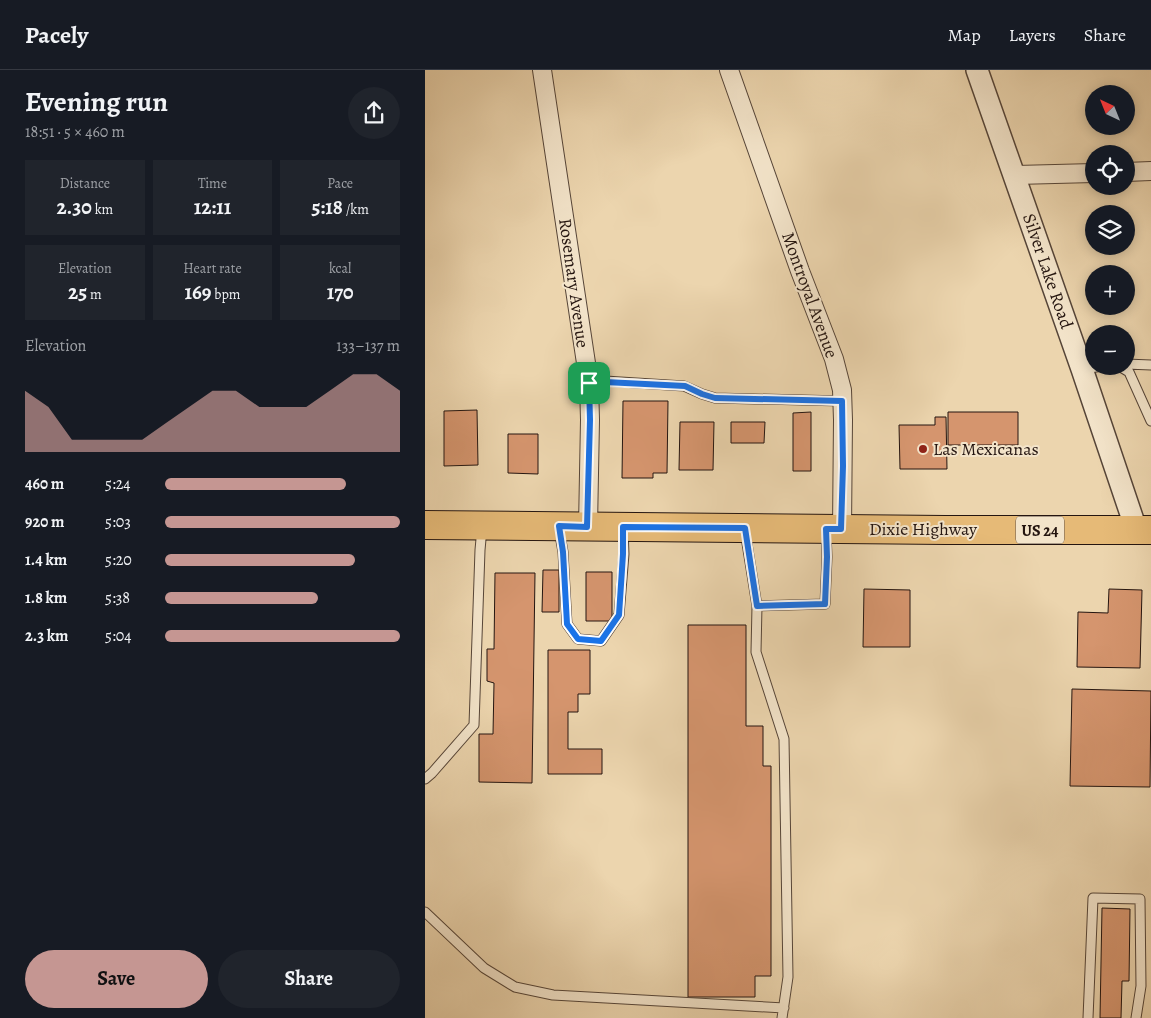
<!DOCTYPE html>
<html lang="en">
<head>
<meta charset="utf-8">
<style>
	:root { --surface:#171b24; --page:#20242c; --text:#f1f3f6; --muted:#9ea1a6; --line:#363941; --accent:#c59692 }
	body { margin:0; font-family:Alegreya,serif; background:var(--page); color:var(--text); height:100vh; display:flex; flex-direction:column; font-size:19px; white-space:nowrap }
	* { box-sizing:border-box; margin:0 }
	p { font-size:16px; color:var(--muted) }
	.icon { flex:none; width:28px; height:28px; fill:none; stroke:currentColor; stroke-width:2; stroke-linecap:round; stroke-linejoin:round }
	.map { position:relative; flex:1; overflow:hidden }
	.details { display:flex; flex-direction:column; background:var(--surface); width:425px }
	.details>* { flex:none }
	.needle { width:32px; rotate:317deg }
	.tools { position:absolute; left:660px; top:15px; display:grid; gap:10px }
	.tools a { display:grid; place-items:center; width:50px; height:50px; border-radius:50%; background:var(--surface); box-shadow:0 2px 12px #0003; font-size:25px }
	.pin { position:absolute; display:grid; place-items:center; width:42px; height:42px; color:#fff; margin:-21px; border-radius:10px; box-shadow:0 2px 8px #0006 }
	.round { display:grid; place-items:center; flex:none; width:52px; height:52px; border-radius:26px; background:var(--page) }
	.head { display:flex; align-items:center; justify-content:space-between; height:85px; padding:0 25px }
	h1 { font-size:28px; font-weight:700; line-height:38px }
	.stats { display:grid; grid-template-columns:repeat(3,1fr); gap:8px; height:85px; padding:5px 25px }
	.stats div { display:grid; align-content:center; border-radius:0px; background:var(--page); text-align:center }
	.stats b { font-size:21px; font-weight:700 }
	.stats small { font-size:14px; font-weight:400 }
	.stats p { font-size:14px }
	.chart { height:140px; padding:10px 25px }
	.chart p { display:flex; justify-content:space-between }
	.chart svg { width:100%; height:90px; margin-top:5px; fill:var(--accent); opacity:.7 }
	.button { display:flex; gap:10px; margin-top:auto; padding:10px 25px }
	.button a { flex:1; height:58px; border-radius:30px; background:var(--accent); color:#111; font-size:20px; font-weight:700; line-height:58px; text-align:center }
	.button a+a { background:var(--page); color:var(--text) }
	ul { padding:0 25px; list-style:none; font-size:16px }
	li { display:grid; grid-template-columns:80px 60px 1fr; align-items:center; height:38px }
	li i { height:12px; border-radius:6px; background:var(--accent) }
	header { display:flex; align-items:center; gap:30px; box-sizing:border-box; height:70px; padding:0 25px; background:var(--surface); border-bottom:1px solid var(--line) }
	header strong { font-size:24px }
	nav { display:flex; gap:28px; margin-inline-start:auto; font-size:18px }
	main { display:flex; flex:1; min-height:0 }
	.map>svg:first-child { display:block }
	.building { fill:#d5956e; stroke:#241510 }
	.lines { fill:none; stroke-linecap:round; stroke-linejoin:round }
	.service-casing { stroke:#564538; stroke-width:11 }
	.minor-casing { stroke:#564538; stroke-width:20 }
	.tertiary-casing { stroke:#564538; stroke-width:24 }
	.primary-casing { stroke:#241510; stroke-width:30 }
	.service { stroke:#f3e4ca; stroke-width:9 }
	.minor { stroke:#f3e4ca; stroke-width:18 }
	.tertiary { stroke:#f3e4ca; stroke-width:21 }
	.primary { stroke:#e6ba77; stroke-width:28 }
	.route-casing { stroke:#fff; stroke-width:10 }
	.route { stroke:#1a73e8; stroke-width:6 }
	.poi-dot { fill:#8f2418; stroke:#f3e4ca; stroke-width:2 }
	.labels { text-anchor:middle; stroke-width:4; stroke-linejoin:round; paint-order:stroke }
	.shield { fill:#f3e4ca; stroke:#625348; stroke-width:1 }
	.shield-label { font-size:16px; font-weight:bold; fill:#241510 }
	.street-label { font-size:18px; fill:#241510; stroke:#f3e4ca }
	.poi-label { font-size:18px; fill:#241510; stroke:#f3e4ca; text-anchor:start }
</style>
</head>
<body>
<header>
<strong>Pacely</strong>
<nav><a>Map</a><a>Layers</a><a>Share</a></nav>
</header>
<main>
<section class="details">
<div class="head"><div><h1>Evening run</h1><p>18:51 · 5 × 460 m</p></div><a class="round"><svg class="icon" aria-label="share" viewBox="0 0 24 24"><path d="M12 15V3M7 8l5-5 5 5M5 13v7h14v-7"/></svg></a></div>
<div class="stats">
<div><p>Distance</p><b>2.30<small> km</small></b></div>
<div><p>Time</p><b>12:11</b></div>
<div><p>Pace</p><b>5:18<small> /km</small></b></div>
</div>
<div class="stats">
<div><p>Elevation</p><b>25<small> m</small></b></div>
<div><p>Heart rate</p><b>169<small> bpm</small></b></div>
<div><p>kcal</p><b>170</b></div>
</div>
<div class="chart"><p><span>Elevation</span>133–137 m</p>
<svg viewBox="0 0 160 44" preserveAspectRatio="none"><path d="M0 44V14L10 22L20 38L30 38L40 38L50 38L60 30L70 22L80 14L90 14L100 22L110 22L120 22L130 14L140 6L150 6L160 14V44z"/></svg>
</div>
<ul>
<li><b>460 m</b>5:24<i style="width:77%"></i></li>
<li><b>920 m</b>5:03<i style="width:100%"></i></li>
<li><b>1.4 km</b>5:20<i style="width:81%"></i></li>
<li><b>1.8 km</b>5:38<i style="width:65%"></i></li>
<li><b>2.3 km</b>5:04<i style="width:100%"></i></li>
</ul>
<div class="button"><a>Save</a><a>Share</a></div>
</section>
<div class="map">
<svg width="726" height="948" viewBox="0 0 726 948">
	<rect width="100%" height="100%" fill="#ecd5ae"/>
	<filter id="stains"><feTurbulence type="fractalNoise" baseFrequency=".004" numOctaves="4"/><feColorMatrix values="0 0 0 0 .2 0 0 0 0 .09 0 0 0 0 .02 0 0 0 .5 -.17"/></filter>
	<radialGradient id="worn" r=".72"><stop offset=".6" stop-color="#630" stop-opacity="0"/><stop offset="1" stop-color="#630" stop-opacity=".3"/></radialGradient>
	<path class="building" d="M198 331H243L242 403H228V408H197Z
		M52 340 53 395 19 396V341Z
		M386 342V401H368V343Z
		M523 342H593V375H523Z
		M510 347H521L522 399H475L474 355H510Z
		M255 352H289L288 400H254Z
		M306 352H340L339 373H306Z
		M83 364H113V404L83 403Z
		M118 500H134V542H117Z
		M161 502H187V551H161Z
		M70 503H110L107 713 54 712V664H68L69 613 62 611V579H69Z
		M439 519 485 520V577H438Z
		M684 519 717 520 715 598 652 597 653 542 683 543Z
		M263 555H321V656H338V696H346V906H330V927H263Z
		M123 580H165V624H153V642H143V679H177V704H123Z
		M647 619 726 621 725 717 645 716Z
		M677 838 705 839 704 911H697L696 948H675Z"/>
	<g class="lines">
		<g class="service-casing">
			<path id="service" d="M701 294 726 295
				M694 296 704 302 726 351
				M657 299 678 296
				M164 313 180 311 259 316 277 324 290 328 417 331
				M134 459 138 482 142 554 153 569 176 571 194 545 199 484 198 460
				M320 461 332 536 331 582 359 669 363 907 357 948
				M332 536 400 534 402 487 401 462
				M0 709 7 703 49 655 55 480 57 458
				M0 842 59 898 90 917 128 925 359 938
				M663 948 668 828 715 829 716 916 711 948"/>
		</g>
		<g class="minor-casing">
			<path id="minor" d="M117 0 164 313 165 350 163 457
				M304 0 375 201 409 289 417 320 418 350 417 459
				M701 102 726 101
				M589 105 669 103"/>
		</g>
		<g class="tertiary-casing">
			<path id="tertiary" d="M552 0 657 299 711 459"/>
		</g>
		<g class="primary-casing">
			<path id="primary" d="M0 455 520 460H726"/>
		</g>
		<use href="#service" class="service"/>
		<use href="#minor" class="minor"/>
		<use href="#tertiary" class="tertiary"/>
		<use href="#primary" class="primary"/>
	</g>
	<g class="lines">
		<g class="route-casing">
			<path id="route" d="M180 312 260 316 277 324 290 328 417 331 418 396 416 459H401L402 487 400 534 332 536 320 458 198 457V484L194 545 176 571 153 569 142 554 138 482 134 456 162 457 165 350 164 313Z"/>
		</g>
		<use href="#route" class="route"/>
	</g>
	<circle class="poi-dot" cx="498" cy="379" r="5"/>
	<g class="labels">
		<rect class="shield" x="591" y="446.5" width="48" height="27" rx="4"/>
		<g class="shield-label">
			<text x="615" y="466">US 24</text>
		</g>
		<g class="street-label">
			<text transform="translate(623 201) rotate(71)" y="6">Silver Lake Road</text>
			<text transform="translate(149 213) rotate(82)" y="6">Rosemary Avenue</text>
			<text transform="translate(385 225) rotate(70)" y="6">Montroyal Avenue</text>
			<text x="498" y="465">Dixie Highway</text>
		</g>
		<g class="poi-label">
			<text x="508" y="385">Las Mexicanas</text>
		</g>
	</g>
	<rect width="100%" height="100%" filter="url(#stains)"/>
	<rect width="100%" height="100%" fill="url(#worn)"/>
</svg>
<div class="tools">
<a><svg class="needle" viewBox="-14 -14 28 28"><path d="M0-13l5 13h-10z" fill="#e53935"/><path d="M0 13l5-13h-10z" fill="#9ea1a6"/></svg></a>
<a><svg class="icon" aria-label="locate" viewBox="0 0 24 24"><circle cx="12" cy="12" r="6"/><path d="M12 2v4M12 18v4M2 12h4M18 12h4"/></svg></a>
<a><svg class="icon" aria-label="layers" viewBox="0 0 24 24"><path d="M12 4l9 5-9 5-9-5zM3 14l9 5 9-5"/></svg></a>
<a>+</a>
<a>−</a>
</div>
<div class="pin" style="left:164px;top:313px;background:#1e9e55"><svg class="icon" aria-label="arrive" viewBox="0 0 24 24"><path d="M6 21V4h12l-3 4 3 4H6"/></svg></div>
</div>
</main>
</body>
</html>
